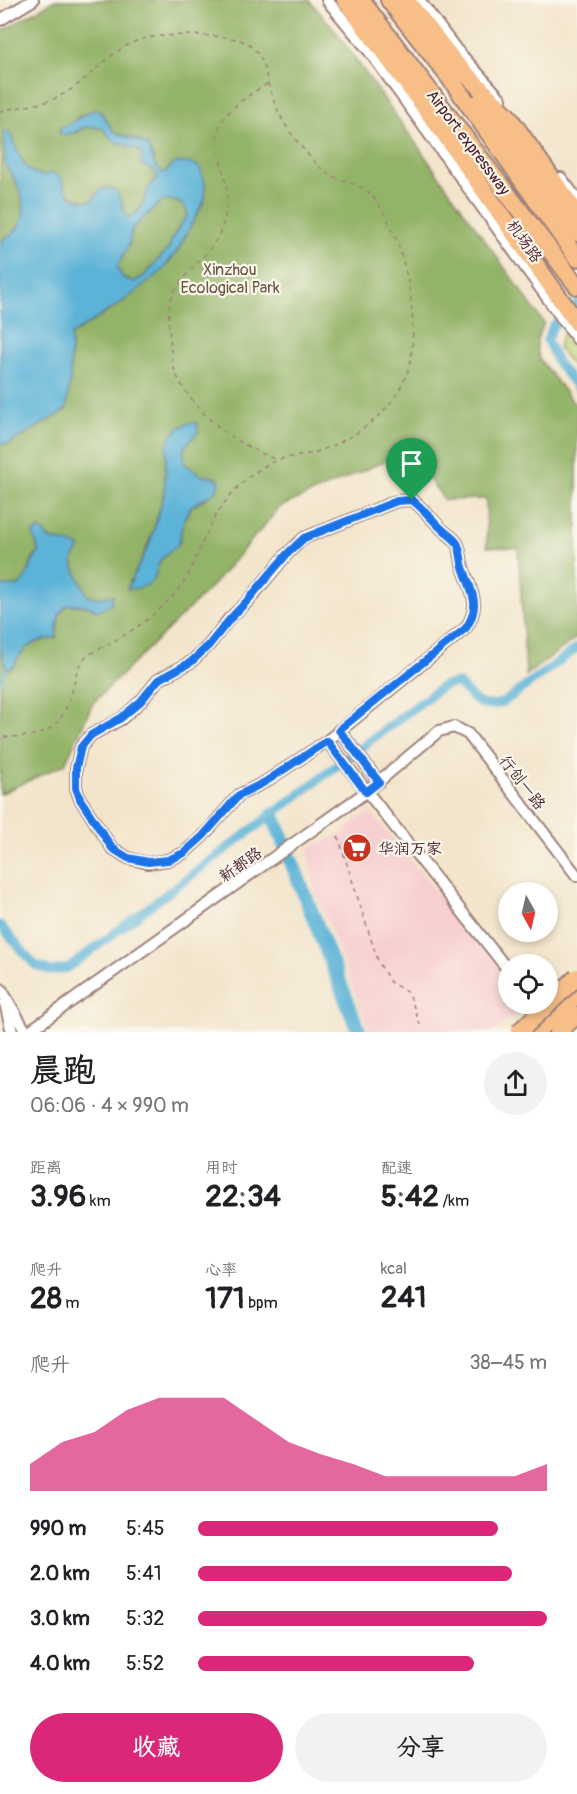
<!DOCTYPE html>
<html lang="zh">
<head>
<meta charset="utf-8">
<style>
	:root { --surface:#fff; --page:#f2f2f2; --text:#202124; --muted:#757577; --accent:#db2777 }
	body { margin:0; font-family:Pangolin,"LXGW WenKai TC",sans-serif; background:var(--page); color:var(--text); height:100vh; display:flex; flex-direction:column; font-size:22px; white-space:nowrap }
	* { box-sizing:border-box; margin:0 }
	p { font-size:20px; color:var(--muted) }
	.icon { flex:none; width:33px; height:33px; fill:none; stroke:currentColor; stroke-width:2; stroke-linecap:round; stroke-linejoin:round }
	.map { position:relative; height:1032px; overflow:hidden }
	.sheet { display:flex; flex-direction:column; background:var(--surface); flex:1 }
	.sheet>* { flex:none }
	.needle { width:39px; rotate:172deg }
	.buttons { position:absolute; left:498px; top:882px; display:grid; gap:12px }
	.buttons a { display:grid; place-items:center; width:60px; height:60px; border-radius:50%; background:var(--surface); box-shadow:0 3px 9px #0003; font-size:30px }
	.pin { position:absolute; display:grid; place-items:center; width:51px; height:51px; color:#fff; margin:-62px -26px; border-radius:50% 50% 50% 0; rotate:-45deg; box-shadow:0 0 6px #0007 }
	.pin .icon { rotate:45deg }
	.round { display:grid; place-items:center; flex:none; width:63px; height:63px; border-radius:32px; background:var(--page) }
	.headline { display:flex; align-items:center; justify-content:space-between; height:102px; padding:0 30px }
	h1 { font-size:33px; font-weight:700; line-height:45px }
	.metrics { display:grid; grid-template-columns:repeat(3,1fr); gap:9px; height:102px; padding:6px 30px }
	.metrics div { display:grid; align-content:center }
	.metrics b { font-size:30px; font-weight:700 }
	.metrics small { font-size:16px; font-weight:400 }
	.metrics p { font-size:16px }
	.chart { height:168px; padding:12px 30px }
	.chart p { display:flex; justify-content:space-between }
	.chart svg { width:100%; height:108px; margin-top:6px; fill:var(--accent); opacity:.7 }
	.primary-button { display:flex; gap:12px; margin-top:auto; padding:12px 30px }
	.primary-button a { flex:1; height:69px; border-radius:36px; background:var(--accent); color:#fff; font-size:24px; font-weight:700; line-height:69px; text-align:center }
	.primary-button a+a { background:var(--page); color:var(--text) }
	ul { padding:0 30px; list-style:none; font-size:20px }
	li { display:grid; grid-template-columns:96px 72px 1fr; align-items:center; height:45px }
	li i { height:15px; border-radius:8px; background:var(--accent) }
	.map>svg:first-child { display:block }
	.built { fill:#f7cfd0 }
	.green { fill:#bad176; stroke:#827850; stroke-width:1.5 }
	.forest { fill:#93b367; stroke:#6e6949; stroke-width:1.5; fill-rule:evenodd }
	.water { fill:#5bb3d8; stroke:#526982; stroke-width:1.5; fill-rule:evenodd }
	.lines { fill:none; stroke-linecap:round; stroke-linejoin:round }
	.stream { stroke:#5bb3d8; stroke-width:2 }
	.canal { stroke:#5bb3d8; stroke-width:9 }
	.river { stroke:#5bb3d8; stroke-width:15 }
	.minor-casing { stroke:#9e827c; stroke-width:14 }
	.highway-casing { stroke:#9e827c; stroke-width:20 }
	.path { stroke:#9e827c; stroke-width:1.5; stroke-dasharray:4.5 4.5; stroke-linecap:butt }
	.minor { stroke:#fff; stroke-width:10 }
	.highway { stroke:#f7be88; stroke-width:16 }
	.highway-bridge-casing { stroke:#9e827c; stroke-width:20; stroke-linecap:butt }
	.highway-bridge { stroke:#f7be88; stroke-width:16 }
	.route-casing { stroke:#fff; stroke-width:12 }
	.route { stroke:#1a73e8; stroke-width:8 }
	.labels { text-anchor:middle; stroke-width:4.5; stroke-linejoin:round; paint-order:stroke }
	.street-label { font-size:16px; fill:#4a1f2b; stroke:#fbf7ec }
	.park-label { font-size:16px; fill:#6c5442; stroke:#fbf7ec }
	.poi-label { font-size:16px; fill:#4a1f2b; stroke:#fbf7ec; text-anchor:start }
</style>
</head>
<body>
<div class="map">
<svg width="577" height="1032" viewBox="0 0 577 1032">
	<rect width="100%" height="100%" fill="#fbf7ec"/>
	<filter id="ink" filterUnits="userSpaceOnUse"><feTurbulence type="fractalNoise" baseFrequency=".0167" numOctaves="2"/><feDisplacementMap in="SourceGraphic" scale="12" xChannelSelector="R" yChannelSelector="G"/><feConvolveMatrix kernelMatrix="1 2 1 2 8 2 1 2 1" color-interpolation-filters="sRGB"/></filter>
	<filter id="wash" filterUnits="userSpaceOnUse"><feTurbulence type="fractalNoise" baseFrequency=".008" numOctaves="4" result="noise"/><feDisplacementMap in="SourceGraphic" scale="24" xChannelSelector="R" yChannelSelector="G"/><feGaussianBlur stdDeviation="1.35" result="paint"/><feColorMatrix in="noise" values="0 0 0 0 0 0 0 0 0 0 0 0 0 0 0 0 0 1.4 0 .05"/><feComposite in="paint" operator="in"/></filter>
	<g filter="url(#wash)">
		<rect width="100%" height="100%" fill="#f3e5cc"/>
		<path class="built" d="M370 811 508 978V1004H527L494 1032H370L324 912 315 893 308 848 341 834Z"/>
		<path class="green" d="M577 321V372L558 347 562 336Z"/>
		<path class="forest" d="M55 0H309L337 33 544 323 537 340V350L540 360 577 407V637L526 675 518 548 487 547 486 499 444 500 413 456 401 454 280 507 213 585 93 703 65 764 0 794V647L6 669 13 667C24 646 32 641 56 638L59 615 67 605 88 606 112 596 102 598 88 597 74 568 73 559 80 547 48 538 31 561 28 576 19 586H0V444H9L70 382 71 335 121 303 178 250 205 199V182L172 165 168 172 162 174 155 165 152 154 139 140 114 132 101 112 79 116 70 124 60 128 77 133 86 127 102 128 114 141 139 150 158 177C155 180 151 184 149 188 142 200 143 214 127 218L97 196 92 201C71 201 63 186 46 177 40 174 31 174 25 167 20 161 13 140 9 132 8 141 4 157 6 166 8 171 14 176 16 182 28 207 28 229 0 241V32ZM178 428 193 437 184 445 183 453 185 464 203 476 214 477 208 497 191 507 183 521 179 544 163 557 156 567 129 583C145 556 156 526 163 496 169 473 161 447 178 428Z
			M163 200C176 200 183 202 188 214L174 235 169 248 144 276 134 282 123 278 117 267 129 245 132 229Z"/>
		<path class="water" d="M94 110 101 112 114 132 148 145 155 165 162 173C169 171 168 168 174 164 180 160 192 164 199 166L205 182V199L178 250 161 272 121 303 71 335 70 382 66 410 9 444H0V241C28 229 28 207 16 182 14 176 8 171 6 166 3 156 5 142 4 132H9C18 150 26 184 52 173L62 178C64 196 74 201 92 201L101 189 109 188 117 191 127 217C143 215 142 200 149 188 151 184 155 180 158 177L151 169 141 165 142 155 139 150 114 141 102 128C98 128 90 126 86 127 75 130 74 136 60 134V128C72 123 81 115 94 110ZM163 200C176 200 183 202 188 214L174 235 169 248 144 276 134 282 123 278 117 267 129 245 132 229Z
			M189 423H197L198 432C186 446 181 444 185 464L203 476 214 477 219 480C221 496 198 498 190 508 182 519 181 531 179 544 173 549 165 554 161 560 156 566 157 573 154 578 149 587 136 589 127 589L149 545 164 495 167 446 171 436 178 428Z
			M40 529 48 538 80 547 73 559 74 568 88 596 102 598 113 595 111 604 97 611C86 604 79 604 67 605L59 615 56 638C32 641 24 646 13 667L6 669 0 647V586H19C31 574 28 565 39 552L33 533Z"/>
		<g class="lines">
			<path class="stream" d="M0 683 6 669"/>
			<path class="canal" d="M577 304 553 326 547 340 557 362 577 387
				M0 925 35 965 51 971 68 968 444 685 458 683C475 700 478 711 504 702L577 648"/>
			<path class="river" d="M273 815 359 1032"/>
		</g>
	</g>
	<g filter="url(#ink)">
		<g class="lines">
			<g class="minor-casing">
				<path id="minor" d="M327 0 370 52 577 339
					M419 0 455 48 501 99
					M0 20 33 0
					M561 178 577 199
					M412 500C424 509 432 520 443 530 447 534 453 537 457 543 462 552 460 561 464 570 472 593 481 605 466 628L327 741 265 782 239 795 203 836 184 853 168 860 148 863 128 858 112 848 80 799 76 788V768L81 747 91 735 121 719 141 701 158 680 191 662 209 645 229 619 248 601 287 554 304 538 397 501Z
					M339 730 379 782
					M327 741 508 970
					M1 989 26 1032
					M5 1003 12 1032
					M28 1032 366 792 439 731 454 727 468 734 577 876"/>
			</g>
			<g class="highway-casing">
				<path id="highway" d="M345 0 445 135 577 323
					M361 0 577 286
					M389 0 449 77 577 258
					M406 0 456 64 508 116 577 214
					M477 103 490 114 577 233
					M536 1032 577 995
					M558 1032 577 1015"/>
			</g>
			<path class="path" d="M267 84C173 138 245 155 222 227 213 254 186 269 174 293 167 306 168 323 170 338 171 349 171 363 176 374 195 415 236 444 277 460
				M0 111C19 107 43 105 60 96 88 82 107 53 136 41 153 33 216 34 235 39 243 40 251 45 256 51 265 61 265 74 269 86 272 95 275 106 280 115 288 132 308 156 322 169 335 182 359 181 371 195 404 230 423 327 407 373 393 413 355 439 316 452 304 456 291 456 279 460 264 464 249 476 238 487 220 505 209 527 199 550 195 559 191 570 186 579 169 604 143 625 116 640 106 646 92 651 84 659 76 668 76 677 73 688 61 733 44 737 0 737
				M338 836 378 961 390 982 409 993 420 1025"/>
			<use href="#minor" class="minor"/>
			<use href="#highway" class="highway"/>
			<g class="highway-bridge-casing">
				<path id="highway-bridge" d="M519 1032 577 977"/>
			</g>
			<use href="#highway-bridge" class="highway-bridge"/>
		</g>
	</g>
	<g class="lines" filter="url(#ink)">
		<g class="route-casing">
			<path id="route" d="M412 500C424 509 432 520 443 530 447 534 453 537 457 543 462 552 460 561 464 570 472 593 481 605 466 628L339 730 379 782 366 792 327 741 265 782 239 795 203 836 184 853 168 860 148 862 128 858 112 848 80 799 76 788V768L81 747 91 735 121 718 141 701 158 680 191 662 209 645 230 619 248 600 287 554 304 538 397 501Z"/>
		</g>
		<use href="#route" class="route"/>
	</g>
	<defs>
		<g id="supermarket-disc" transform="scale(1.5)"><circle r="9.5" fill="#c8321e" stroke="#fbf7ec"/><path d="M-6-5.5h2.5l.6 2H6L4.5 2H-2.5L-4.4-4H-6ZM-1.5 3.2a1.3 1.3 0 1 0 .1 0ZM3 3.2a1.3 1.3 0 1 0 .1 0Z" fill="#fff"/></g>
	</defs>
	<g fill-rule="evenodd">
		<use href="#supermarket-disc" x="357" y="848"/>
	</g>
	<g class="labels">
		<g class="street-label">
			<text transform="translate(469 142) rotate(53)" y="6">Airport expressway</text>
			<text transform="translate(525 241) rotate(54)" y="6">机场路</text>
			<text transform="translate(523 782) rotate(52)" y="6">行创一路</text>
			<text transform="translate(240 864) rotate(-35)" y="6">新都路</text>
		</g>
		<g class="park-label">
			<text x="230" y="275">Xinzhou<tspan x="230" dy="18">Ecological Park</tspan></text>
		</g>
		<g class="poi-label">
			<text x="378" y="854">华润万家</text>
		</g>
	</g>
</svg>
<div class="buttons">
<a><svg class="needle" viewBox="-14 -14 28 28"><path d="M0-13l5 13h-10z" fill="#e53935"/><path d="M0 13l5-13h-10z" fill="#757577"/></svg></a>
<a><svg class="icon" aria-label="locate" viewBox="0 0 24 24"><circle cx="12" cy="12" r="6"/><path d="M12 2v4M12 18v4M2 12h4M18 12h4"/></svg></a>
</div>
<div class="pin" style="left:412px;top:500px;background:#1e9e55"><svg class="icon" aria-label="arrive" viewBox="0 0 24 24"><path d="M6 21V4h12l-3 4 3 4H6"/></svg></div>
</div>
<section class="sheet">
<div class="headline"><div><h1>晨跑</h1><p>06:06 · 4 × 990 m</p></div><a class="round"><svg class="icon" aria-label="share" viewBox="0 0 24 24"><path d="M12 15V3M7 8l5-5 5 5M5 13v7h14v-7"/></svg></a></div>
<div class="metrics">
<div><p>距离</p><b>3.96<small> km</small></b></div>
<div><p>用时</p><b>22:34</b></div>
<div><p>配速</p><b>5:42<small> /km</small></b></div>
</div>
<div class="metrics">
<div><p>爬升</p><b>28<small> m</small></b></div>
<div><p>心率</p><b>171<small> bpm</small></b></div>
<div><p>kcal</p><b>241</b></div>
</div>
<div class="chart"><p><span>爬升</span>38–45 m</p>
<svg viewBox="0 0 160 44" preserveAspectRatio="none"><path d="M0 44V33L10 24L20 20L30 11L40 6L50 6L60 6L70 15L80 24L90 29L100 33L110 38L120 38L130 38L140 38L150 38L160 33V44z"/></svg>
</div>
<ul>
<li><b>990 m</b>5:45<i style="width:86%"></i></li>
<li><b>2.0 km</b>5:41<i style="width:90%"></i></li>
<li><b>3.0 km</b>5:32<i style="width:100%"></i></li>
<li><b>4.0 km</b>5:52<i style="width:79%"></i></li>
</ul>
<div class="primary-button"><a>收藏</a><a>分享</a></div>
</section>
</body>
</html>
